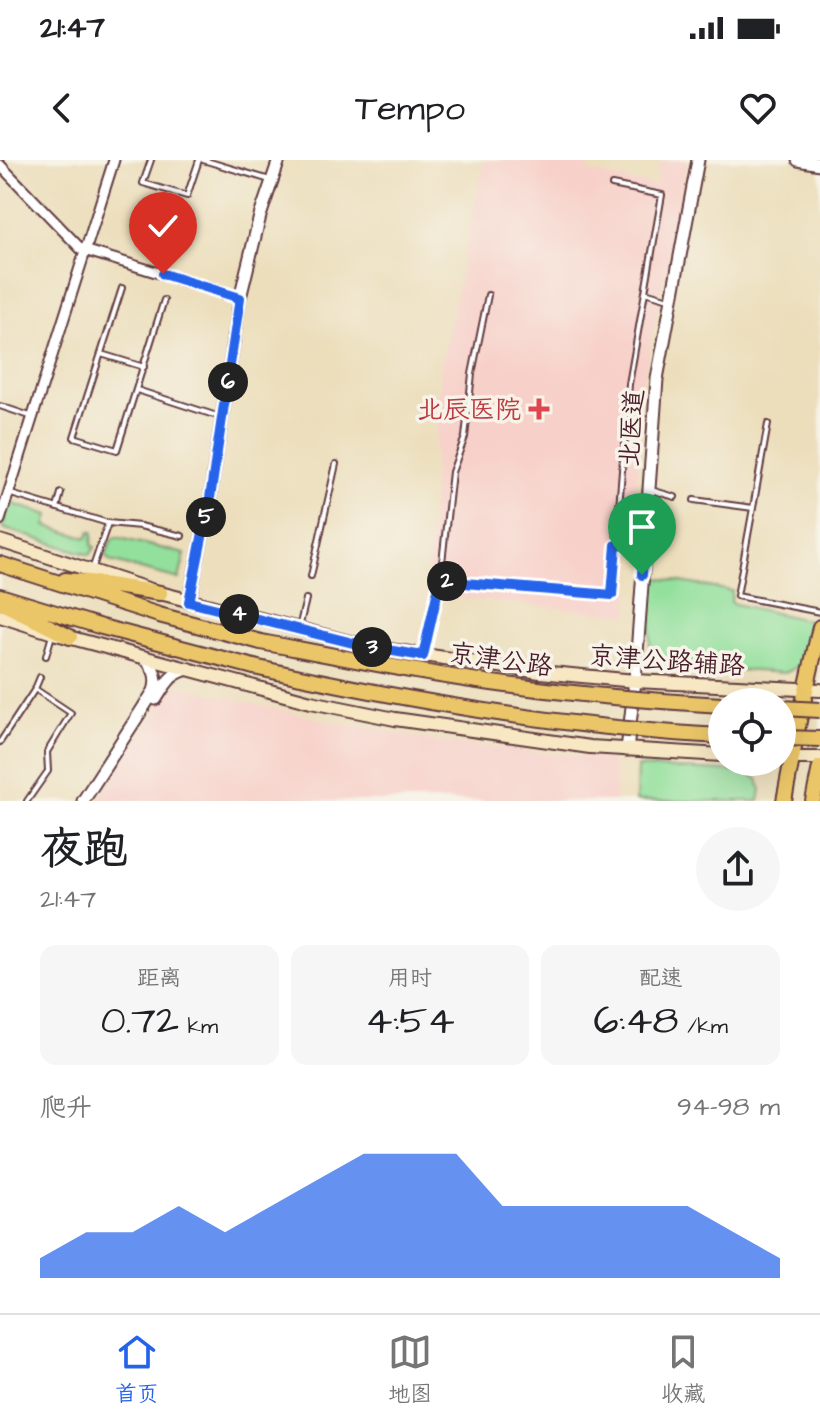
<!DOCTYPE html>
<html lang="zh">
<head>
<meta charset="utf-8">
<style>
	:root { --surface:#fff; --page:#f6f6f6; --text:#202124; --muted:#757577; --line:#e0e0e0; --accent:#2563eb }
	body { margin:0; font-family:"Architects Daughter","LXGW WenKai TC",sans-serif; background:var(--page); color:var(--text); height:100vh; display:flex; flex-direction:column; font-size:30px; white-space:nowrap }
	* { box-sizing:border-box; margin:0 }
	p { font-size:26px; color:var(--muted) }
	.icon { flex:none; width:44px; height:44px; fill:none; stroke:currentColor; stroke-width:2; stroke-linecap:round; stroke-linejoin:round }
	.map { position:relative; height:641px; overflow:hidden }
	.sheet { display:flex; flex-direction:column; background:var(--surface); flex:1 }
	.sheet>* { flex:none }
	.fabs { position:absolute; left:708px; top:528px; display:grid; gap:16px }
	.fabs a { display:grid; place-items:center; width:88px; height:88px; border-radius:50%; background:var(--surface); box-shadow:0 8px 32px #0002; font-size:40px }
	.pin { position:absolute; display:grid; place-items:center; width:68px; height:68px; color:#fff; margin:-82px -34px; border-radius:50% 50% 50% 0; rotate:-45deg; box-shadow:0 0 8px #0007 }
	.pin .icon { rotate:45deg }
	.km { position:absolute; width:40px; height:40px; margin:-20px; border-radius:50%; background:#222; color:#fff; font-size:22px; line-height:40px; text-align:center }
	.round { display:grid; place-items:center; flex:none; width:84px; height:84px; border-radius:42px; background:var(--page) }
	.summary { display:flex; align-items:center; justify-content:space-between; height:136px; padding:0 40px }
	h1 { font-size:44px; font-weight:600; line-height:60px }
	.stats { display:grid; grid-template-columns:repeat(3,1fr); gap:12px; height:136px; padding:8px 40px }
	.stats div { display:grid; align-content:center; border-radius:16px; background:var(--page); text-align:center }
	.stats b { font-size:40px; font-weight:600 }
	.stats small { font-size:22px; font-weight:400 }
	.stats p { font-size:22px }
	.chart { height:224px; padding:16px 40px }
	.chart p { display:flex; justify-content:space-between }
	.chart svg { width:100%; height:144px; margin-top:8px; fill:var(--accent); opacity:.7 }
	.status { display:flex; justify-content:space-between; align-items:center; height:56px; padding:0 40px; background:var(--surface); direction:ltr }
	.status svg { height:22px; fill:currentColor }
	header { display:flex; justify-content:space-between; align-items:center; height:104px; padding:0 40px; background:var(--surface); font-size:36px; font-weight:600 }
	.tabs { display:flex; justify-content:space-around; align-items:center; height:112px; border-top:2px solid var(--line); background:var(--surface); font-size:22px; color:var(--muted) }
	.tabs a { display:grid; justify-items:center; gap:4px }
	.tabs .selected { color:var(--accent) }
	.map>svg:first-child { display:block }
	.built { fill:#f7d0c9 }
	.green { fill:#93e09c; stroke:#6e8064; stroke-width:2 }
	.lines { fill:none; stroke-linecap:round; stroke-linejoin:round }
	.service-casing { stroke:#623c41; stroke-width:8 }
	.minor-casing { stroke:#623c41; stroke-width:13 }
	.tertiary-casing { stroke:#623c41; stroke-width:15 }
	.secondary-casing { stroke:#623c41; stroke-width:16 }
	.primary-casing { stroke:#623c41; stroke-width:18 }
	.trunk-casing { stroke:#623c41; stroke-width:18 }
	.service { stroke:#fff; stroke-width:4 }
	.minor { stroke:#fff; stroke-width:9 }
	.tertiary { stroke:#fff; stroke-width:11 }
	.secondary { stroke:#f7e8c3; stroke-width:12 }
	.primary { stroke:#ebc669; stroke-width:14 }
	.trunk { stroke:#ebc669; stroke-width:14 }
	.trunk-bridge-casing { stroke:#623c41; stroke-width:18; stroke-linecap:butt }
	.trunk-bridge { stroke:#ebc669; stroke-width:14 }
	.route-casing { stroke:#fff; stroke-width:16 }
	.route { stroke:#2563eb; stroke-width:10 }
	.health-dot { fill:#e0444e; stroke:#f7f3e8; stroke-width:3 }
	.labels { text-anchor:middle; stroke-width:7; stroke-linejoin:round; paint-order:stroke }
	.health-label { font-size:26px; fill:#be3a42; stroke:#f7f3e8; text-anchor:end }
	.street-label { font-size:26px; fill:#4a1f2b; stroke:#f7f3e8 }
</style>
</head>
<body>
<div class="status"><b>21:47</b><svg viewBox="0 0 49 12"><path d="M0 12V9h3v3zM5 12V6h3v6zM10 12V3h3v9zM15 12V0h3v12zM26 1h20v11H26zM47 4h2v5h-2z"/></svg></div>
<header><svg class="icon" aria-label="back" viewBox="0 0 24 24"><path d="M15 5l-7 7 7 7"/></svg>Tempo<svg class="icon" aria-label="heart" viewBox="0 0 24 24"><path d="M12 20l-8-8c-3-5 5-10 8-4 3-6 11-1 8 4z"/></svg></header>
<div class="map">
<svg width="820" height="641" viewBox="0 0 820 641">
	<rect width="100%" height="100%" fill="#f7f3e8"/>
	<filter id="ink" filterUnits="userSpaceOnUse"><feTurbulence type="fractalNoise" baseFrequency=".0125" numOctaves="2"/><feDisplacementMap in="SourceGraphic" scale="16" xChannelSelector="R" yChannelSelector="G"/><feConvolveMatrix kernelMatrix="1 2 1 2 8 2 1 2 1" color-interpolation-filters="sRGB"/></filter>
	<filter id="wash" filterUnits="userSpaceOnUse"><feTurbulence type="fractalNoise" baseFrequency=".006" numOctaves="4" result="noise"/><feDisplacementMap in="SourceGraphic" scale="32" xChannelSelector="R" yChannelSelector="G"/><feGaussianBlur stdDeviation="1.8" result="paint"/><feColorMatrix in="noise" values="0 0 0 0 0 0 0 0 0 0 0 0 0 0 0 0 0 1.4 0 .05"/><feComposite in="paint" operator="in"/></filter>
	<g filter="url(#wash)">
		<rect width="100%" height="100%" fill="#ecdebb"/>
		<path class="built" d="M484 0H579L589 3 588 12 655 26 661 0H688L643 224 628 455 426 435 441 203Z
			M174 525 329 561 446 583 608 599 615 607V641H103L99 639Z"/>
		<path class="green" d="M10 343 49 355 46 366 87 378 90 371 93 372 92 385 95 387 90 395 2 368Z
			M116 377 185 394 179 419 110 401 106 396 111 381Z
			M653 417 732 431 731 443 810 461 800 505 785 513 649 504Z
			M637 607 745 612 758 619 761 630 759 641H636Z"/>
	</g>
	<g filter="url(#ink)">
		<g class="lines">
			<g class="service-casing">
				<path id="service" d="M151 0 143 23 187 36 199 0
					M203 0 270 20
					M612 25 662 35 645 132 669 139
					M122 128 74 277 117 290 164 140
					M101 194 144 207
					M137 230 220 257
					M0 246 30 256
					M651 330 675 337
					M11 334 108 363 140 366 182 376
					M694 340 753 348 737 436 820 452
					M57 348 61 333
					M753 348 768 264
					M616 385H642
					M93 407 108 363
					M311 416 336 304
					M440 421 452 312 465 277 472 214 488 135
					M299 468 306 439
					M424 494 440 421 612 435 629 224 645 132
					M46 496 52 475
					M0 582 35 529 40 517
					M27 641 48 611 47 592 71 553 35 529"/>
			</g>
			<g class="minor-casing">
				<path id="minor" d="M0 5 81 89 240 138
					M0 360 114 0"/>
			</g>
			<g class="tertiary-casing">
				<path id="tertiary" d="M798 0 820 4
					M189 442 210 338 240 138 260 56 279 0
					M156 539C165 525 171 512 189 509
					M627 590 635 521 657 219 698 0
					M83 641 154 531C159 516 153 507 144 497"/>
			</g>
			<g class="secondary-casing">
				<path id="secondary" d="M0 381 160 433 369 487 540 512 635 521 820 530
					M0 456 53 473 311 542 395 559 590 587 722 595
					M782 598H820"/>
			</g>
			<g class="primary-casing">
				<path id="primary" d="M784 641 799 561 820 467
					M813 641 820 607"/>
			</g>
			<g class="trunk-casing">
				<path id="trunk" d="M0 404 159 455 261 482
					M65 420 89 422 160 433
					M0 436 102 467 254 507
					M4 444 70 477"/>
			</g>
			<use href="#service" class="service"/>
			<use href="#minor" class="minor"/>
			<use href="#tertiary" class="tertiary"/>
			<use href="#secondary" class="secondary"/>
			<use href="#primary" class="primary"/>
			<use href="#trunk" class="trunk"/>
			<g class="trunk-bridge-casing">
				<path id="trunk-bridge" d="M261 482C345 498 429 515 514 526 583 535 653 541 722 545
					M254 507C408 541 564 568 722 576
					M782 548 820 550
					M782 578 820 579"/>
			</g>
			<use href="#trunk-bridge" class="trunk-bridge"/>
		</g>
	</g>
	<g class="lines" filter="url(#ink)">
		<g class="route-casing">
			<path id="route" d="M163 114 240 138 210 338 189 442 369 487 423 496 440 421 612 435 616 385 644 386 642 415"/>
		</g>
		<use href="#route" class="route"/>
	</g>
	<path class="health-dot" d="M535 237h8v8h8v8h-8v8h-8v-8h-8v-8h8z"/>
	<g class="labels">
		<g class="health-label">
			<text x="521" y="258">北辰医院</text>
		</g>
		<g class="street-label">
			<text transform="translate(631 268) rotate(-86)" y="9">北医道</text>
			<text transform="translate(501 499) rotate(8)" y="9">京津公路</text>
			<text transform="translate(667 500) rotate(4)" y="9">京津公路辅路</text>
		</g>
	</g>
</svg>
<div class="fabs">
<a><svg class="icon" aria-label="locate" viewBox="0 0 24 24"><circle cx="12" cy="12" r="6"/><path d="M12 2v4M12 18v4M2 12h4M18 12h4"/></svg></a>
</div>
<div class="pin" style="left:642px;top:415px;background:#1e9e55"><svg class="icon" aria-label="arrive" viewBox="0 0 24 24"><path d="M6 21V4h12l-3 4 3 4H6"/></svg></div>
<div class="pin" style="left:163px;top:114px;background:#d93025"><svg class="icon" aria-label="check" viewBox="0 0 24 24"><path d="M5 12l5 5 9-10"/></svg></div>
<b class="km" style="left:447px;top:421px">2</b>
<b class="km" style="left:372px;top:487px">3</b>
<b class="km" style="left:239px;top:454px">4</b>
<b class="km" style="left:206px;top:357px">5</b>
<b class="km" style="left:228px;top:222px">6</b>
</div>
<section class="sheet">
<div class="summary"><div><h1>夜跑</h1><p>21:47</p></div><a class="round"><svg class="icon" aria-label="share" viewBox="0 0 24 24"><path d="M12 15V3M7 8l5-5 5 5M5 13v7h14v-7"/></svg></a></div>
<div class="stats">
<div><p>距离</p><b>0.72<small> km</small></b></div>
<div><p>用时</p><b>4:54</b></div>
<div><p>配速</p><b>6:48<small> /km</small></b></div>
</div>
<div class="chart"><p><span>爬升</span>94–98 m</p>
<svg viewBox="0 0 160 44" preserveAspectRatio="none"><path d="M0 44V38L10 30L20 30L30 22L40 30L50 22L60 14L70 6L80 6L90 6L100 22L110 22L120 22L130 22L140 22L150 30L160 38V44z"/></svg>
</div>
</section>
<nav class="tabs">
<a class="selected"><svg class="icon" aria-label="home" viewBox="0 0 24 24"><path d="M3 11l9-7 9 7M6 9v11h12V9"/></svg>首页</a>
<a><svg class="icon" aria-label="map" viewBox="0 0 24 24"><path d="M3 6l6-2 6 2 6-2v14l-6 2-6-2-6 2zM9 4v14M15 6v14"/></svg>地图</a>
<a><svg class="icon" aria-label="saved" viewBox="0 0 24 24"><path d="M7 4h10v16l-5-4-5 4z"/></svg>收藏</a>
</nav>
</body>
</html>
